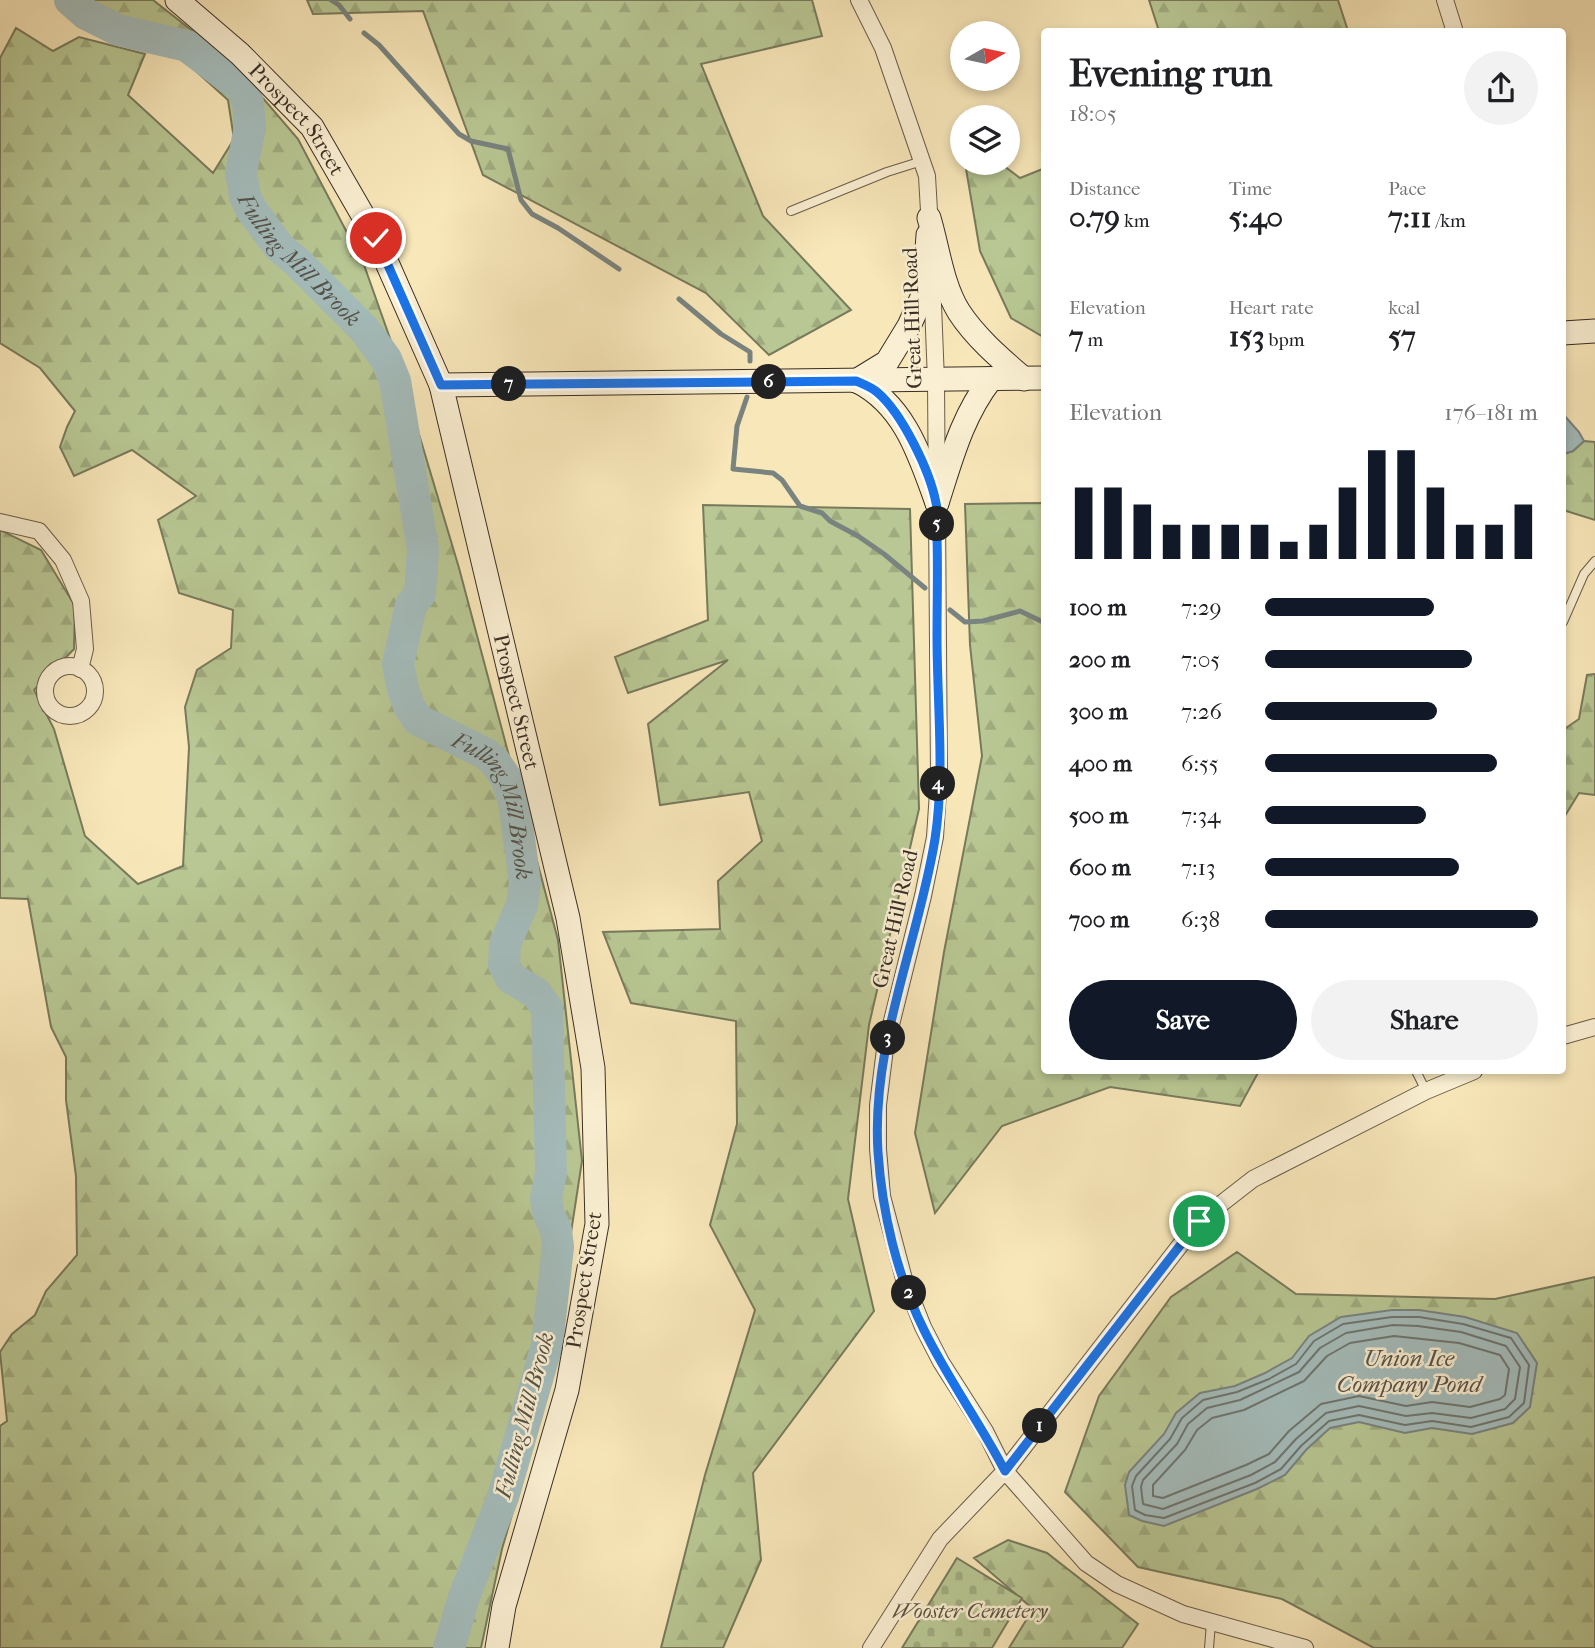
<!DOCTYPE html>
<html lang="en">
<head>
<meta charset="utf-8">
<style>
	:root { --surface:#fff; --page:#f2f2f2; --text:#202124; --muted:#757577; --accent:#111827 }
	body { margin:0; font-family:"IM FELL French Canon",serif; background:var(--page); color:var(--text); height:100vh; display:flex; flex-direction:column; font-size:26px; white-space:nowrap }
	* { box-sizing:border-box; margin:0 }
	p { font-size:23px; color:var(--muted) }
	.icon { flex:none; width:38px; height:38px; fill:none; stroke:currentColor; stroke-width:2; stroke-linecap:round; stroke-linejoin:round }
	.map { position:relative; flex:1; overflow:hidden }
	.sheet { position:absolute; left:1041px; top:28px; width:525px; height:1046px; display:flex; flex-direction:column; background:var(--surface); border-radius:7px; box-shadow:0 4px 10px #0003 }
	.sheet>* { flex:none }
	.needle { width:46px; rotate:81deg }
	.fabs { position:absolute; left:950px; top:21px; display:grid; gap:14px }
	.fabs a { display:grid; place-items:center; width:70px; height:70px; border-radius:50%; background:var(--surface); box-shadow:0 4px 10px #0003; font-size:35px }
	.pin { position:absolute; display:grid; place-items:center; width:60px; height:60px; color:#fff; margin:-30px; border:4px solid #fff; border-radius:50%; box-shadow:0 2px 7px #0007 }
	.km { position:absolute; width:35px; height:35px; margin:-18px; border-radius:50%; background:#222; color:#fff; font-size:19px; line-height:35px; text-align:center }
	.round { display:grid; place-items:center; flex:none; width:74px; height:74px; border-radius:37px; background:var(--page) }
	.summary { display:flex; align-items:center; justify-content:space-between; height:119px; padding:0 28px }
	h1 { font-size:38px; font-weight:700; line-height:52px }
	.stats { display:grid; grid-template-columns:repeat(3,1fr); gap:10px; height:119px; padding:7px 28px }
	.stats div { display:grid; align-content:center }
	.stats b { font-size:30px; font-weight:700 }
	.stats small { font-size:19px; font-weight:400 }
	.stats p { font-size:19px }
	.chart { height:196px; padding:14px 28px }
	.chart p { display:flex; justify-content:space-between }
	.chart svg { width:100%; height:126px; margin-top:7px; stroke:var(--accent); stroke-width:6 }
	.button { display:flex; gap:14px; margin-top:auto; padding:14px 28px }
	.button a { flex:1; height:80px; border-radius:42px; background:var(--accent); color:#fff; font-size:28px; font-weight:700; line-height:80px; text-align:center }
	.button a+a { background:var(--page); color:var(--text) }
	ul { padding:0 28px; list-style:none; font-size:23px }
	li { display:grid; grid-template-columns:112px 84px 1fr; align-items:center; height:52px }
	li i { height:18px; border-radius:9px; background:var(--accent) }
	.map>svg:first-child { display:block }
	.forest { fill:url(#forest-firs); stroke:#787a5c; stroke-width:2 }
	.cemetery { fill:url(#cemetery-stones); stroke:#787a5c; stroke-width:2 }
	.water { fill:#a4bcbb; stroke:#79837f; stroke-width:2 }
	.lines { fill:none; stroke-linecap:round; stroke-linejoin:round }
	.shore { stroke:#6e7570; stroke-width:2 }
	.stream { stroke:#79837f; stroke-width:5 }
	.river { stroke:#a4bcbb; stroke-width:32 }
	.service-casing { stroke:#695c49; stroke-width:10 }
	.minor-casing { stroke:#695c49; stroke-width:18 }
	.secondary-casing { stroke:#392e24; stroke-width:25 }
	.service { stroke:#faefd2; stroke-width:8 }
	.minor { stroke:#faefd2; stroke-width:16 }
	.secondary { stroke:#faefd2; stroke-width:23 }
	.route-casing { stroke:#fff; stroke-width:14 }
	.route { stroke:#1a73e8; stroke-width:9 }
	.labels { text-anchor:middle; stroke-width:5; stroke-linejoin:round; paint-order:stroke }
	.street-label { font-size:21px; fill:#392e24; stroke:#faefd2 }
	.park-label { font-size:21px; font-style:italic; fill:#595440; stroke:#faefd2 }
	.water-label { font-size:23px; font-style:italic; fill:#54524a; stroke:#faefd2 }
</style>
</head>
<body>
<div class="map">
<svg width="1595" height="1648" viewBox="0 0 1595 1648">
	<defs>
		<pattern id="forest-firs" width="22" height="20" patternUnits="userSpaceOnUse" patternTransform="scale(1.75)"><rect width="22" height="20" fill="#b8c793"/><path d="M5 1l3.5 6h-7zM16 11l3.5 6h-7z" fill="#9fab7f"/></pattern>
		<pattern id="cemetery-stones" width="16" height="16" patternUnits="userSpaceOnUse" patternTransform="scale(1.75)"><rect width="16" height="16" fill="#b8c793"/><path d="M2 7V4a2 2 0 0 1 4 0v3zM10 15v-3a2 2 0 0 1 4 0v3z" fill="#9fab7f"/></pattern>
	</defs>
	<rect width="100%" height="100%" fill="#f8e7b9"/>
	<filter id="stains"><feTurbulence type="fractalNoise" baseFrequency=".00286" numOctaves="4"/><feColorMatrix values="0 0 0 0 .2 0 0 0 0 .09 0 0 0 0 .02 0 0 0 .5 -.17"/></filter>
	<radialGradient id="worn" r=".72"><stop offset=".6" stop-color="#630" stop-opacity="0"/><stop offset="1" stop-color="#630" stop-opacity=".3"/></radialGradient>
	<path class="forest" d="M56 0H153L232 62 298 139 364 265 392 344 459 568 558 940 582 1161 545 1402 502 1549 481 1648H0V1426L7 1421 0 1352 12 1334 35 1315 46 1291 77 1255 76 1176 66 1100V1057L51 1027 28 899 0 898V530L41 550 75 606 74 649 34 690 54 729 85 836 138 884 183 866 189 747 185 707 197 670 231 648 233 610 179 593 158 520 196 496 132 450 74 476 60 447 67 427 75 411 40 368 0 343V58L16 28 53 51 79 37 145 54 128 95 213 173 234 139 228 100 179 56Z
		M307 0H812L822 36 701 64 763 216 851 310 769 355 706 293 483 175 423 11 313 14Z
		M1149 0H1338L1348 31H1159Z
		M965 163H1000L1020 178 1045 168V338L1011 318 980 251Z
		M1584 441 1595 442V520L1563 510V454L1573 451Z
		M1045 503V1071H1259L1240 1106 1110 1087 1002 1126 935 1213 915 1133 944 952 982 756 970 645 965 504Z
		M703 505 910 509 919 809 869 1025 848 1199 874 1311 753 1473 761 1560 723 1648H661L705 1475 755 1310 710 1225 737 1124 736 1021 631 1003 603 932 720 929 718 881 762 841 749 792 660 805 648 724 728 660 628 693 615 657 708 620Z
		M1595 674V795L1579 793 1563 819V730L1579 719 1587 675Z
		M1237 1252 1296 1294 1495 1299 1595 1277V1648H1374L1282 1599 1138 1567 1065 1492 1099 1396 1171 1297Z
		M1008 1540 1047 1553 1138 1624 1122 1648H1009L1033 1609 974 1558Z"/>
	<path class="cemetery" d="M957 1558 1022 1598 992 1648H902Z"/>
	<path class="water" d="M1563 414 1579 432 1584 441 1573 451 1563 454Z
		M1392 1310H1419L1465 1317 1517 1333 1537 1363 1530 1407 1513 1423 1472 1434 1432 1428 1405 1433 1359 1422 1330 1428 1306 1450 1285 1475 1257 1489 1164 1526 1142 1521 1129 1515 1125 1485 1129 1472 1164 1434 1176 1413 1200 1393 1235 1386 1265 1373 1292 1358 1309 1336 1341 1317Z"/>
	<g class="lines">
		<path class="shore" d="M1392 1317H1419L1463 1324 1511 1338 1529 1365 1524 1403 1509 1417 1471 1427 1432 1421 1405 1425 1359 1415 1329 1421 1301 1446 1281 1469 1255 1483 1164 1518 1145 1515 1135 1510 1132 1486 1136 1476 1170 1439 1182 1418 1203 1400 1237 1392 1269 1379 1296 1364 1314 1341 1343 1324Z
			M1393 1325 1418 1326 1461 1332 1506 1346 1520 1367 1515 1399 1505 1409 1471 1418 1432 1413 1406 1416 1359 1406 1326 1413 1296 1439 1275 1462 1251 1475 1163 1509 1143 1504 1141 1487 1143 1480 1177 1444 1188 1424 1207 1408 1240 1400 1299 1372 1320 1348 1346 1333Z
			M1394 1336 1459 1343 1500 1355 1509 1369 1505 1395 1500 1399 1470 1407 1432 1402 1406 1406 1359 1396 1321 1404 1289 1431 1269 1454 1246 1465 1163 1498 1153 1496V1485L1185 1450 1197 1430 1212 1418 1244 1410 1304 1381 1327 1356 1350 1343Z"/>
		<path class="stream" d="M331 0 339 5 350 19
			M364 33 379 45 459 134 471 141 508 149 521 200 532 214 558 228 619 269
			M679 299 721 334 750 352V361
			M747 397 737 426 733 469 773 473 782 480 800 506 822 513 830 521 858 536 884 554 925 588
			M950 610 965 622 983 621 1020 611 1045 623"/>
		<path class="river" id="s1" d="M70 0 86 14 118 30 187 46 241 87 248 102 250 127 241 173 245 196 251 209 279 247 296 261 364 329 386 359 395 381 423 549 420 594 411 605 398 664 403 689 409 706 418 720 486 754 495 762 506 778 514 802 525 883 522 905 505 944 504 965 511 978 536 993 547 1008 551 1172 546 1199 549 1215 556 1230 558 1247 547 1345 503 1497 464 1597 449 1648"/>
		<g class="service-casing">
			<path id="service" d="M791 211 887 172 922 161
				M1563 622 1584 574 1595 561
				M1416 1071 1426 1091
				M1209 1648 1211 1623"/>
		</g>
		<g class="minor-casing">
			<path id="minor" d="M859 0 883 48 927 176 930 229
				M1445 0 1455 32
				M932 279 936 381 939 776 935 837 923 896 885 1049 878 1105V1149L882 1196 904 1279 923 1327 941 1362 985 1431 1005 1471 1086 1563 1117 1584 1183 1614 1305 1648
				M0 522 39 531 63 560 81 601 85 649 80 669
				M45 691a25 25 0 1 1 50 0a25 25 0 1 1-50 0Z
				M1563 1036 1595 1027
				M871 1648 940 1539 1005 1471 1199 1221 1253 1179 1426 1091 1474 1071"/>
		</g>
		<g class="secondary-casing">
			<g id="secondary">
				<path id="s2" d="M177 0 240 54 312 127 376 238 441 385 568 918 593 1068 597 1224 567 1390 504 1606 497 1648"/>
				<path d="M929 218C938 248 942 285 959 312 976 338 1001 359 1024 379"/>
				<path d="M1563 333 1595 331"/>
				<path d="M856 381 887 362 909 326 924 293 928 235"/>
				<path d="M857 381C905 405 920 456 937 503"/>
				<path d="M441 385 1045 378"/>
				<path d="M937 503C951 460 962 416 991 379"/>
			</g>
		</g>
		<use href="#service" class="service"/>
		<use href="#minor" class="minor"/>
		<use href="#secondary" class="secondary"/>
	</g>
	<g class="lines">
		<g class="route-casing">
			<path id="route" d="M376 238 441 385 856 381C863 384 871 387 877 392 902 413 930 471 936 503 939 514 937 527 937 538 938 571 937 603 937 636 937 703 945 773 935 839 918 943 871 1045 878 1152 882 1212 897 1276 924 1330 948 1379 980 1423 1005 1471L1199 1221"/>
		</g>
		<use href="#route" class="route"/>
	</g>
	<g class="labels">
		<g class="street-label">
			<text dy="7" stroke="none"><textPath href="#s2" startOffset="170">Prospect Street</textPath></text>
			<text transform="translate(912 318) rotate(-92)" y="7">Great Hill Road</text>
			<text dy="7" stroke="none"><textPath href="#s2" startOffset="800">Prospect Street</textPath></text>
			<text transform="translate(895 919) rotate(-77)" y="7">Great Hill Road</text>
			<text transform="translate(584 1280) rotate(-81)" y="7">Prospect Street</text>
		</g>
		<g class="park-label">
			<text x="970" y="1618">Wooster Cemetery</text>
		</g>
		<g class="water-label">
			<text dy="8" stroke="none"><textPath href="#s1" startOffset="392">Fulling Mill Brook</textPath></text>
			<text dy="8" stroke="none"><textPath href="#s1" startOffset="1024">Fulling Mill Brook</textPath></text>
			<text x="1409" y="1366">Union Ice<tspan x="1409" dy="26">Company Pond</tspan></text>
			<text transform="translate(524 1415) rotate(-75)" y="8">Fulling Mill Brook</text>
		</g>
	</g>
	<rect width="100%" height="100%" filter="url(#stains)"/>
	<rect width="100%" height="100%" fill="url(#worn)"/>
</svg>
<div class="fabs">
<a><svg class="needle" viewBox="-14 -14 28 28"><path d="M0-13l5 13h-10z" fill="#e53935"/><path d="M0 13l5-13h-10z" fill="#757577"/></svg></a>
<a><svg class="icon" aria-label="layers" viewBox="0 0 24 24"><path d="M12 4l9 5-9 5-9-5zM3 14l9 5 9-5"/></svg></a>
</div>
<div class="pin" style="left:1199px;top:1221px;background:#1e9e55"><svg class="icon" aria-label="arrive" viewBox="0 0 24 24"><path d="M6 21V4h12l-3 4 3 4H6"/></svg></div>
<div class="pin" style="left:376px;top:238px;background:#d93025"><svg class="icon" aria-label="check" viewBox="0 0 24 24"><path d="M5 12l5 5 9-10"/></svg></div>
<b class="km" style="left:1040px;top:1426px">1</b>
<b class="km" style="left:909px;top:1293px">2</b>
<b class="km" style="left:888px;top:1038px">3</b>
<b class="km" style="left:938px;top:784px">4</b>
<b class="km" style="left:937px;top:524px">5</b>
<b class="km" style="left:769px;top:382px">6</b>
<b class="km" style="left:509px;top:384px">7</b>
<section class="sheet">
<div class="summary"><div><h1>Evening run</h1><p>18:05</p></div><a class="round"><svg class="icon" aria-label="share" viewBox="0 0 24 24"><path d="M12 15V3M7 8l5-5 5 5M5 13v7h14v-7"/></svg></a></div>
<div class="stats">
<div><p>Distance</p><b>0.79<small> km</small></b></div>
<div><p>Time</p><b>5:40</b></div>
<div><p>Pace</p><b>7:11<small> /km</small></b></div>
</div>
<div class="stats">
<div><p>Elevation</p><b>7<small> m</small></b></div>
<div><p>Heart rate</p><b>153<small> bpm</small></b></div>
<div><p>kcal</p><b>57</b></div>
</div>
<div class="chart"><p><span>Elevation</span>176–181 m</p>
<svg viewBox="0 0 160 44" preserveAspectRatio="none"><path d="M5 44V19M15 44V19M25 44V25M35 44V32M45 44V32M55 44V32M65 44V32M75 44V38M85 44V32M95 44V19M105 44V6M115 44V6M125 44V19M135 44V32M145 44V32M155 44V25"/></svg>
</div>
<ul>
<li><b>100 m</b>7:29<i style="width:62%"></i></li>
<li><b>200 m</b>7:05<i style="width:76%"></i></li>
<li><b>300 m</b>7:26<i style="width:63%"></i></li>
<li><b>400 m</b>6:55<i style="width:85%"></i></li>
<li><b>500 m</b>7:34<i style="width:59%"></i></li>
<li><b>600 m</b>7:13<i style="width:71%"></i></li>
<li><b>700 m</b>6:38<i style="width:100%"></i></li>
</ul>
<div class="button"><a>Save</a><a>Share</a></div>
</section>
</div>
</body>
</html>
